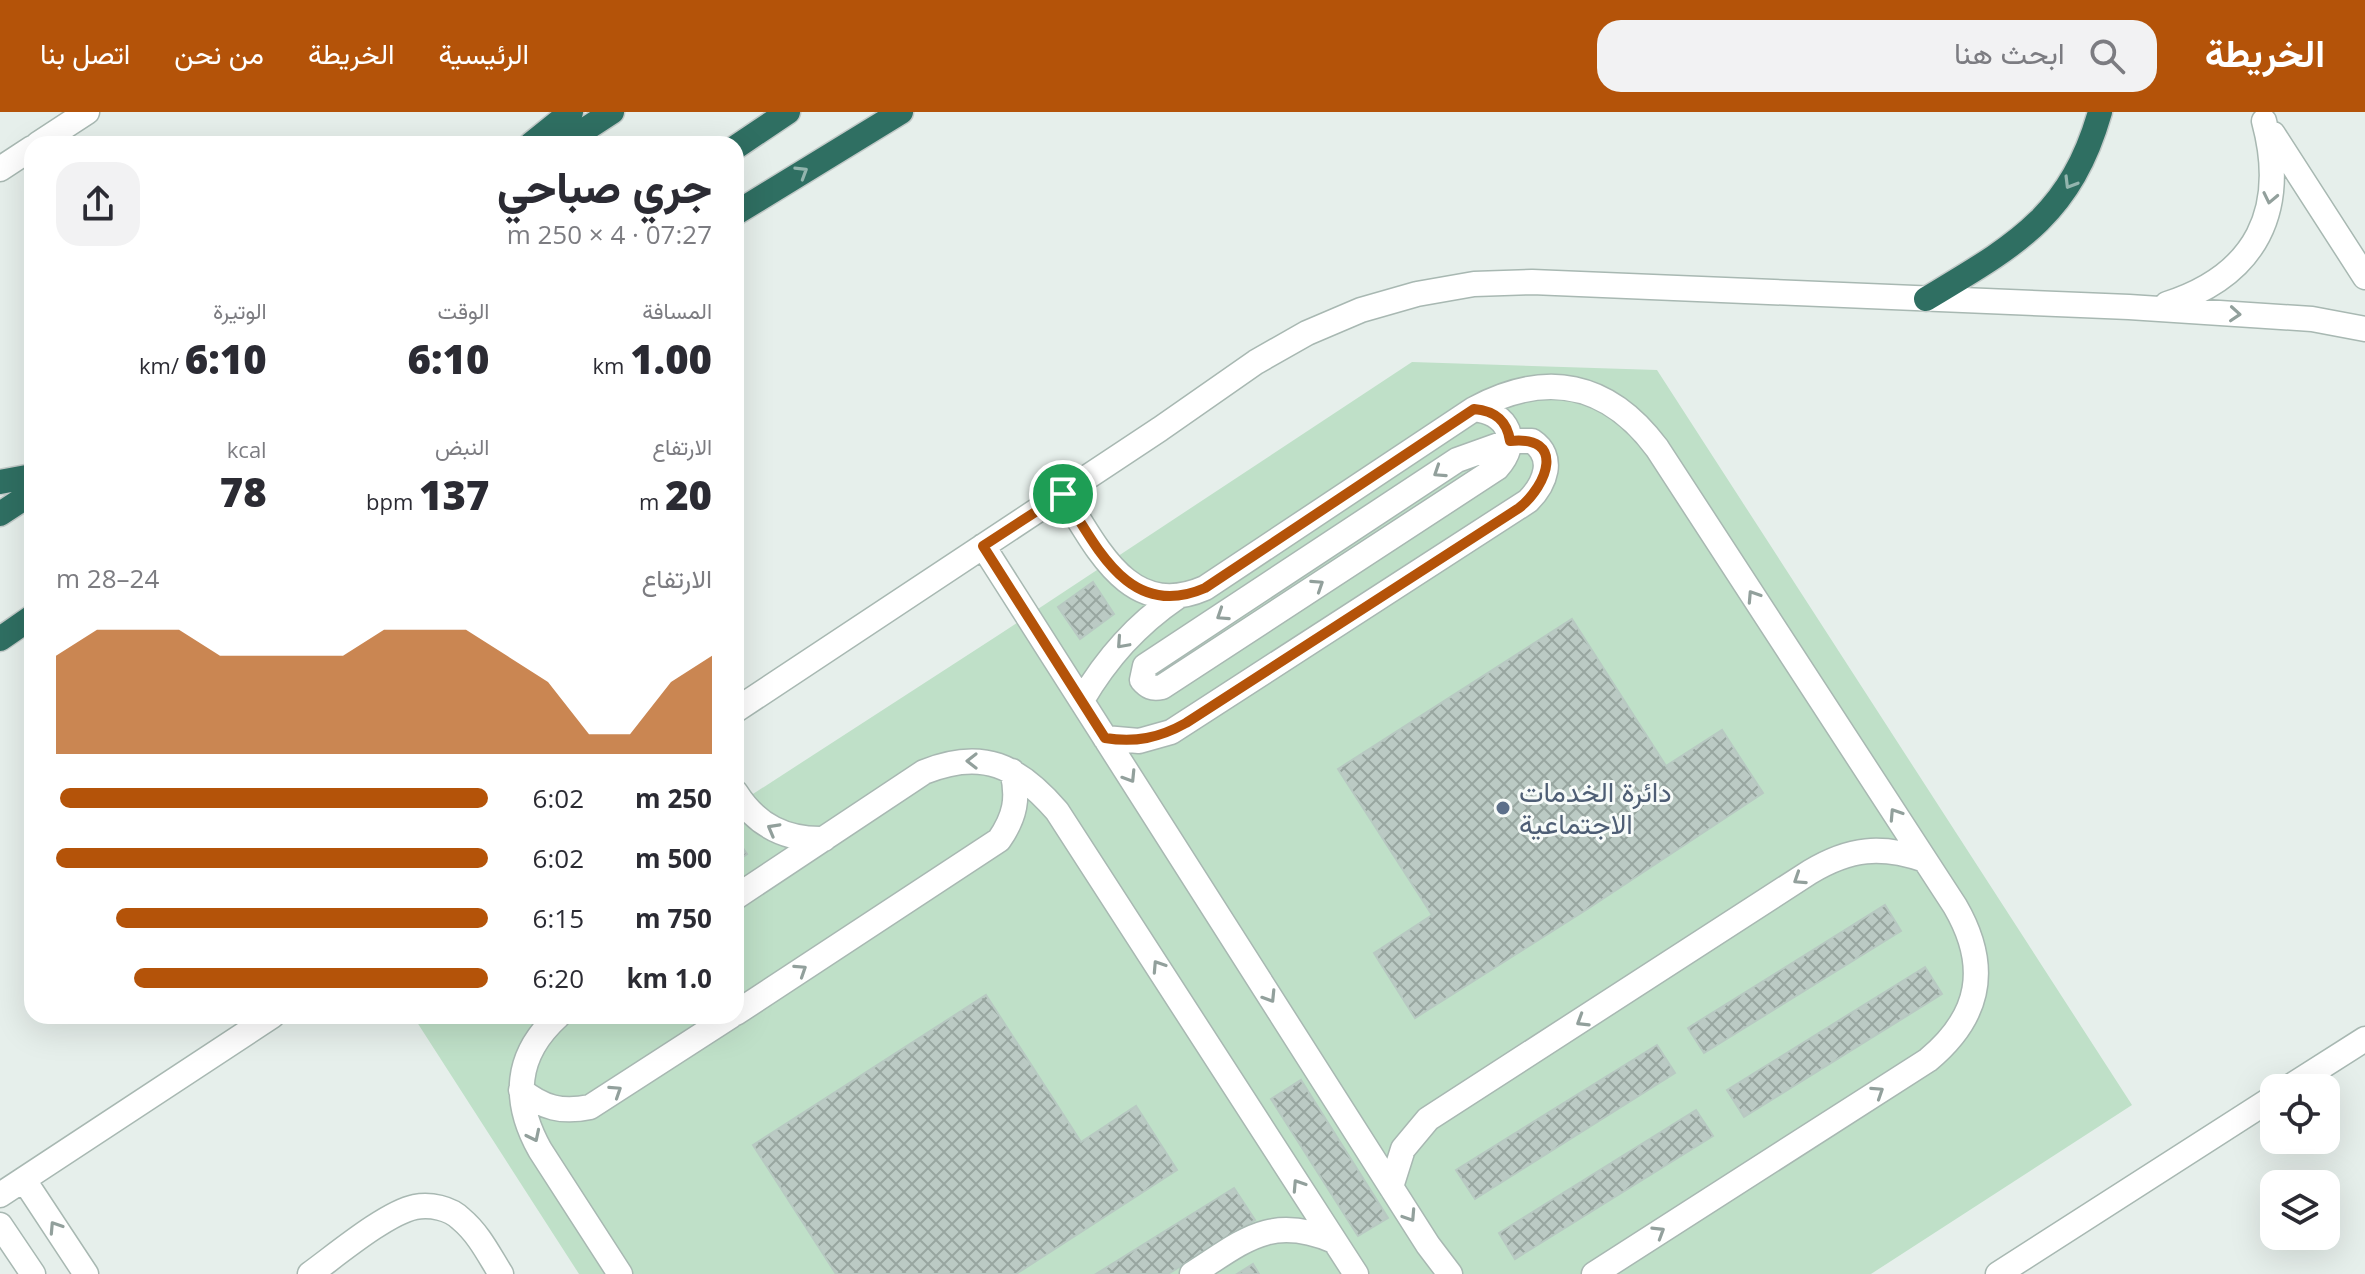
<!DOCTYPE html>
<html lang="ar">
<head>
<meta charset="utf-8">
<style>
	:root { --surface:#fff; --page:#f2f2f3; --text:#2b2b33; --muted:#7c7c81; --accent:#b45309 }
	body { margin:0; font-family:"Open Sans",Vazirmatn,sans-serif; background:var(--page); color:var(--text); direction:rtl; height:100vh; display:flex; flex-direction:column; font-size:30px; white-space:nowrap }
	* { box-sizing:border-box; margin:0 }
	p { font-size:26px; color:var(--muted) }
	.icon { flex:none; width:44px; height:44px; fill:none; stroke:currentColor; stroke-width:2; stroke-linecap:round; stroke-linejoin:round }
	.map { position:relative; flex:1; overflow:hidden; direction:ltr }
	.side { position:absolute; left:24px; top:24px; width:720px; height:888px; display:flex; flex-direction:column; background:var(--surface); border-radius:24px; box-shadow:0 8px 32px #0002; direction:rtl }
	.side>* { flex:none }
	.fabs { position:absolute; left:2260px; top:962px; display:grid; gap:16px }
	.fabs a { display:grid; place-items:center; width:80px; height:80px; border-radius:16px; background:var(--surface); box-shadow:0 8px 32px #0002; font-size:40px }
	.pin { position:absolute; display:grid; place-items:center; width:68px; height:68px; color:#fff; margin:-34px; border:4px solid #fff; border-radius:50%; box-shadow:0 2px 8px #0007 }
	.round { display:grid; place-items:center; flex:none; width:84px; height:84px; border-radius:24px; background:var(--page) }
	.summary { display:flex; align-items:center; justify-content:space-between; height:136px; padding:0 32px }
	h1 { font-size:44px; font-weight:800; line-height:60px }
	.metrics { display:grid; grid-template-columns:repeat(3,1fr); gap:12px; height:136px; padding:8px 32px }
	.metrics div { display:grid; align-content:center }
	.metrics b { font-size:40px; font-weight:800 }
	.metrics small { font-size:22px; font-weight:400 }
	.metrics p { font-size:22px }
	.chart { height:224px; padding:16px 32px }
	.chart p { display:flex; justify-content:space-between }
	.chart svg { width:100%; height:144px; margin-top:8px; fill:var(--accent); opacity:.7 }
	ul { padding:0 32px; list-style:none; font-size:26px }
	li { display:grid; grid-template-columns:128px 96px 1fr; align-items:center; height:60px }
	li i { height:20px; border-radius:10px; background:var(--accent) }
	header { display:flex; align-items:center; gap:48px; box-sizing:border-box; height:112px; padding:0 40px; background:var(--accent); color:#fff }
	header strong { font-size:38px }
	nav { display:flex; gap:44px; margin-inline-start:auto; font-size:28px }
	.search { width:560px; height:72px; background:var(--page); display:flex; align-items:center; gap:20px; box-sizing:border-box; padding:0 28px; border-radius:24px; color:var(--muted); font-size:30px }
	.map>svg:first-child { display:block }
	.green { fill:#bfe0c8 }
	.building { fill:url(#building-cross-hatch); stroke:#b8c9c2; stroke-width:2 }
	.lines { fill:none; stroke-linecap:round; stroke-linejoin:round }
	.minor-casing { stroke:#a8b8b2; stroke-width:27 }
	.highway-casing { stroke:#c2cac8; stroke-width:27 }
	.minor { stroke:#fff; stroke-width:24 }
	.highway { stroke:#2f6f62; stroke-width:24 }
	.oneway { stroke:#93b5ae }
	.oneway2 { stroke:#92a09c }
	.route-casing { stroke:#fff; stroke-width:16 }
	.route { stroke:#b45309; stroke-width:10 }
	.service-dot { fill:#5c6f8a; stroke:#f7fbf9; stroke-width:3 }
	.labels { text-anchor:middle; stroke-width:6; stroke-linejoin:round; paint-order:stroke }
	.service-label { font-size:28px; fill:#4e5e75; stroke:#f7fbf9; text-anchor:start }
</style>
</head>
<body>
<header>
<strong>الخريطة</strong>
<div class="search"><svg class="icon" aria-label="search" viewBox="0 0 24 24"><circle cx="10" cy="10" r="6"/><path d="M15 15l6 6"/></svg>ابحث هنا</div>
<nav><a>الرئيسية</a><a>الخريطة</a><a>من نحن</a><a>اتصل بنا</a></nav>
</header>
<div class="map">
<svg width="2365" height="1162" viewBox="0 0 2365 1162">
	<defs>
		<pattern id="building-cross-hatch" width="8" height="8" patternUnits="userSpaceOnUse" patternTransform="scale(2)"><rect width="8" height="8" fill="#bbcac4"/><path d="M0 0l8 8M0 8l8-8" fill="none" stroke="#98a6a0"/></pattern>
	</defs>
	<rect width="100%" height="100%" fill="#e6efeb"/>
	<path class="green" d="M1412 250 1657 258 2132 993 1871 1162H579L413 904H736V693L997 524Z"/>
	<path class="building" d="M1093 470 1114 502 1080 527 1058 495Z
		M1572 507 1666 654 1722 618 1763 681 1589 796 1415 906 1374 841 1432 803 1338 657Z
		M736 726 747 742 736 750Z
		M1885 793 1901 819 1704 941 1688 916Z
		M1925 855 1942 882 1744 1005 1727 978Z
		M986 883 1081 1030 1136 994 1177 1058 1016 1162H836L753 1033Z
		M1657 933 1675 961 1475 1087 1456 1058Z
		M1301 968 1388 1106 1358 1124 1271 987Z
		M1696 998 1713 1024 1515 1147 1499 1121Z
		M1234 1076 1255 1108 1168 1162H1096Z
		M1253 1152 1259 1162H1237Z"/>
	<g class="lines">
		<g class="minor-casing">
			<path id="minor" d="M2273 22 2365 165
				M38 32 87 0
				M0 57 32 36
				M2167 192C2257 163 2288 98 2264 9
				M1063 382C1097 435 1129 509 1205 476L1474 297C1546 258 1608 270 1657 336L1955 794C1990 854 1981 904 1928 948L1594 1162
				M983 434 1428 1133 1450 1162
				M1082 588C1107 546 1136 513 1177 485
				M736 598 1160 317 1256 250 1307 221 1361 198 1417 182 1474 172 1532 170 2129 195 2312 207 2365 217
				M1105 626 1139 629 1171 620 1528 389C1545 372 1556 345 1532 329H1510L1457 348 1145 554 1142 568C1148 575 1152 577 1162 575L1497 356C1521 330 1509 301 1474 297
				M736 681C757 714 786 728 824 727
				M736 785 924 660C983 636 1018 654 1057 699L1356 1162
				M736 901 999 728C1015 705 1019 686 1012 659
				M558 904C515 943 512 988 540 1038L620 1162
				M2288 976 2365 927
				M521 978C543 996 562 1001 590 995L731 904
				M24 1068 86 1162
				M1391 1075 1403 1037 1428 1007 1810 760C1850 736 1881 733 1925 748
				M0 1083 272 904
				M0 1113 33 1162
				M310 1162C335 1144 386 1101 415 1095 430 1092 450 1096 461 1107 479 1122 489 1143 501 1162
				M1192 1162C1244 1129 1270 1102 1334 1129
				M1998 1162 2274 985"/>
		</g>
		<g class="highway-casing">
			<path id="highway" d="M531 32 571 0
				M563 32 612 0
				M736 35 788 0
				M736 101 901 0
				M1926 187C2014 134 2070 105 2100 0
				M0 370 32 364
				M0 402 32 381
				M0 527 32 505"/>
		</g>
		<use href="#minor" class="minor"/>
		<use href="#highway" class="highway"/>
	</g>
	<defs><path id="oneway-chevron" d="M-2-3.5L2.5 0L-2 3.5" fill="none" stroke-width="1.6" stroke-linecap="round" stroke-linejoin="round" transform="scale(2)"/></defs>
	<g class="oneway">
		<use href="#oneway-chevron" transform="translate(802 60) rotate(-32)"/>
		<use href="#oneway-chevron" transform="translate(2070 71) rotate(121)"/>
	</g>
	<g class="oneway2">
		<use href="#oneway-chevron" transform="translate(2270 86) rotate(102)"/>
		<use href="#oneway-chevron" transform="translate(2235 202) rotate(4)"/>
		<use href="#oneway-chevron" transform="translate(1439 360) rotate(147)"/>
		<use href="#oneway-chevron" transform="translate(1318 473) rotate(-33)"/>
		<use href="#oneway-chevron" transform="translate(1753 484) rotate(-123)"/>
		<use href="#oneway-chevron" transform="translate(1222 503) rotate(147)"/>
		<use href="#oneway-chevron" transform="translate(1122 531) rotate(132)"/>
		<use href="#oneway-chevron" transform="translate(972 649) rotate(-180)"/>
		<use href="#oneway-chevron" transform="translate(1130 665) rotate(58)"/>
		<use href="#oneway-chevron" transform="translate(1895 702) rotate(-123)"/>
		<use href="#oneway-chevron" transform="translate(773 717) rotate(-151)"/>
		<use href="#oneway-chevron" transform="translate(1799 767) rotate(147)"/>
		<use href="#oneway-chevron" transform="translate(1158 854) rotate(-123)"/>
		<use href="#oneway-chevron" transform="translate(801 858) rotate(-33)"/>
		<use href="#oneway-chevron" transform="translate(1270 885) rotate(58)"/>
		<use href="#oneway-chevron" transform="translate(1582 909) rotate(148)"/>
		<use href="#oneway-chevron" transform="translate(616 979) rotate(-33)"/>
		<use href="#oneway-chevron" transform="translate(1878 980) rotate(-33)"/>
		<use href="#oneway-chevron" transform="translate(534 1024) rotate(64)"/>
		<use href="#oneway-chevron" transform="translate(1298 1073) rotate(-123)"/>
		<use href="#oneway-chevron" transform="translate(1410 1104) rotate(57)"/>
		<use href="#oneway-chevron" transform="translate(55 1115) rotate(-123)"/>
		<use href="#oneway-chevron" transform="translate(1659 1120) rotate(-32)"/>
	</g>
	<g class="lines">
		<g class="route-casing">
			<path id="route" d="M1474 297C1495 299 1507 308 1510 329 1566 323 1548 373 1519 396L1186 611C1159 626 1135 631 1105 626L983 434 1063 382C1097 435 1129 509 1205 476Z"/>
		</g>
		<use href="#route" class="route"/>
	</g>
	<circle class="service-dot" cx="1503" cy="696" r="8"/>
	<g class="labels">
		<g class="service-label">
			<text x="1519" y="690">دائرة الخدمات<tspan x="1519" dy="32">الاجتماعية</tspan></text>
		</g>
	</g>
</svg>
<div class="fabs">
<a><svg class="icon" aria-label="locate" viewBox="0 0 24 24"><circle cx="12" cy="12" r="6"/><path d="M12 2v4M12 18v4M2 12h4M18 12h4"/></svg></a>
<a><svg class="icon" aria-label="layers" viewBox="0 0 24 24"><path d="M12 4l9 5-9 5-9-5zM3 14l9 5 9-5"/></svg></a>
</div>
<div class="pin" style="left:1063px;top:382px;background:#1e9e55"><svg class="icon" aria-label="arrive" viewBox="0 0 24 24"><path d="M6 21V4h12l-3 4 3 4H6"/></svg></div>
<section class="side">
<div class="summary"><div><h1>جري صباحي</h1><p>07:27 · 4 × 250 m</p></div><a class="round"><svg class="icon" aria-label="share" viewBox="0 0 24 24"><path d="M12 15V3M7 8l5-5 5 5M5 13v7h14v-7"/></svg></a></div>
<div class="metrics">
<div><p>المسافة</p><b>1.00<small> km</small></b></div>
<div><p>الوقت</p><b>6:10</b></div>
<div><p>الوتيرة</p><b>6:10<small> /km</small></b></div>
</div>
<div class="metrics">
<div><p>الارتفاع</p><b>20<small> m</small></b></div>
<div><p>النبض</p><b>137<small> bpm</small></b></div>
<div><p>kcal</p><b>78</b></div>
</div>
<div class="chart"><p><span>الارتفاع</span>24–28 m</p>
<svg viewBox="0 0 160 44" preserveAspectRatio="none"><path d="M0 44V14L10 6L20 6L30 6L40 14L50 14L60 14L70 14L80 6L90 6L100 6L110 14L120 22L130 38L140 38L150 22L160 14V44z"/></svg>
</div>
<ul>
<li><b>250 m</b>6:02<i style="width:99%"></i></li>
<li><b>500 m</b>6:02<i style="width:100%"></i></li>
<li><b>750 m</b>6:15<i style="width:86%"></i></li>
<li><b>1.0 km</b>6:20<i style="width:82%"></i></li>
</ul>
</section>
</div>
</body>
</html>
